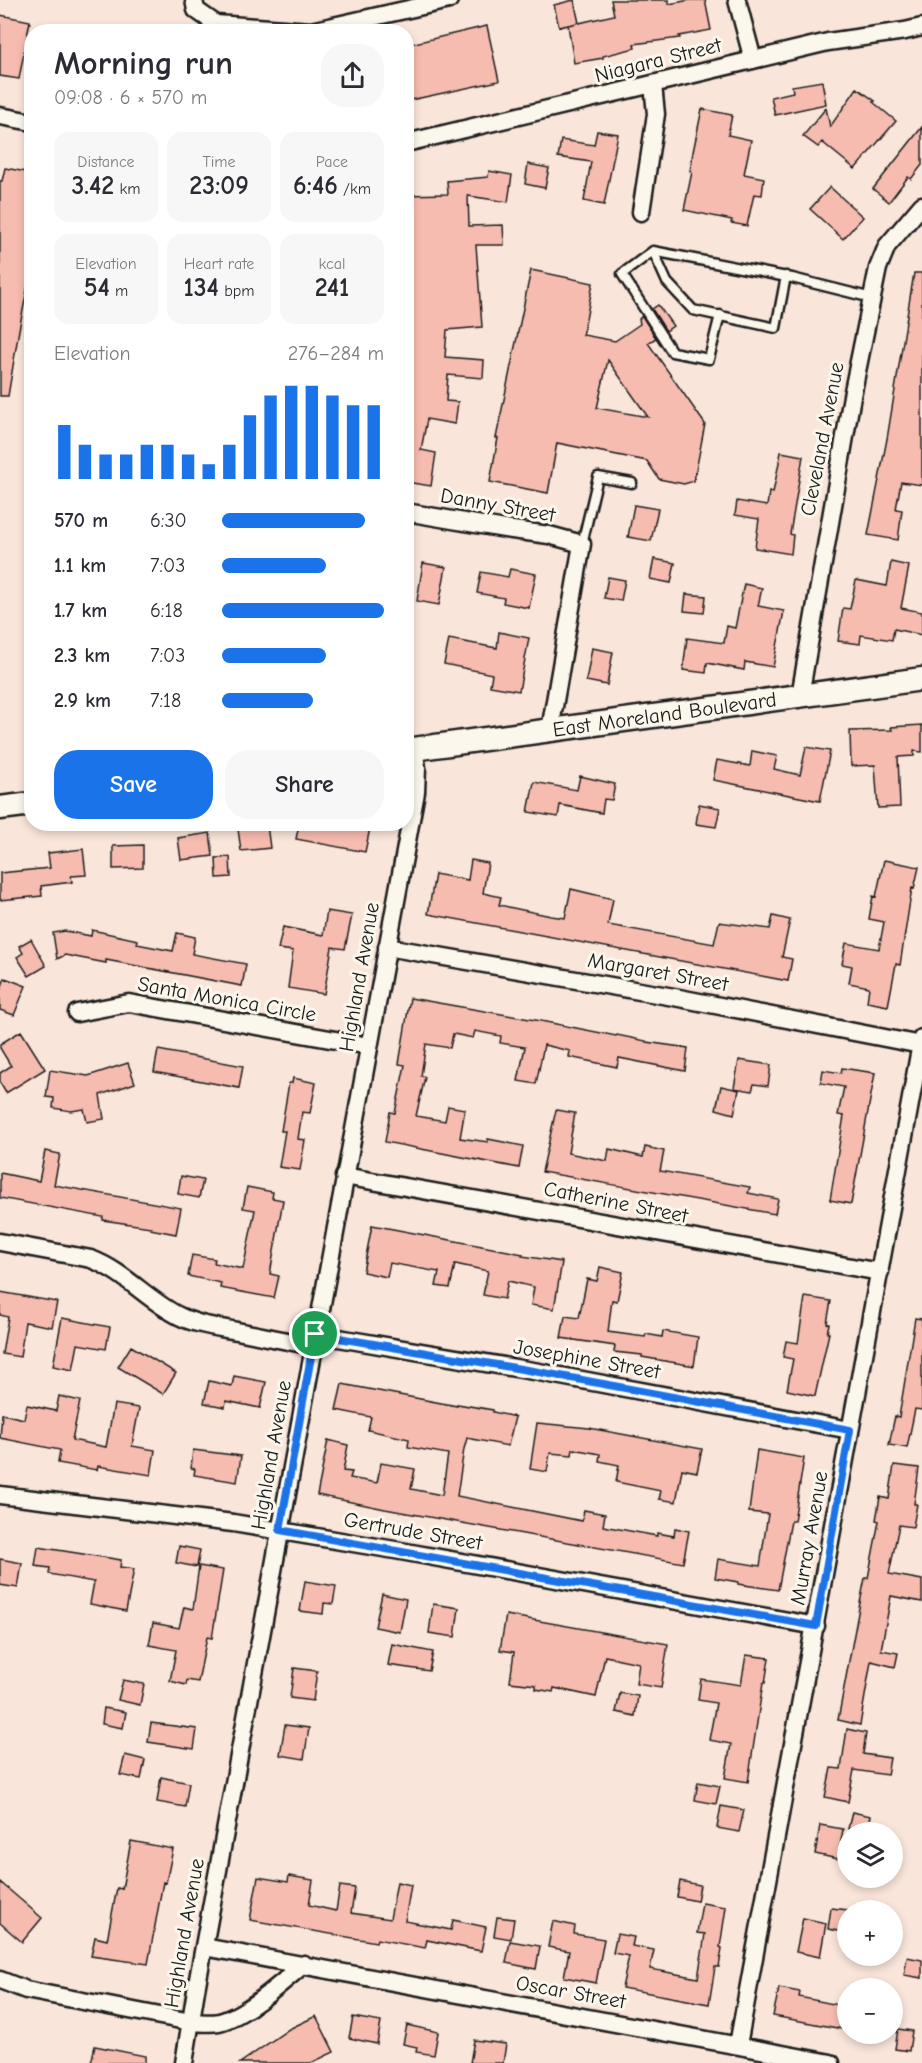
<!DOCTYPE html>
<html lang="en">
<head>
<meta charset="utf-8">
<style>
	:root { --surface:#fff; --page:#f7f7f7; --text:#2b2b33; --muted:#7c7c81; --accent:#1a73e8 }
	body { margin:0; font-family:"Comic Neue",sans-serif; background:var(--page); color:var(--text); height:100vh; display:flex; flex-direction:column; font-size:22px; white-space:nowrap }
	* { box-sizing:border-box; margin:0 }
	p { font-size:20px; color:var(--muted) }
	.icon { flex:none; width:33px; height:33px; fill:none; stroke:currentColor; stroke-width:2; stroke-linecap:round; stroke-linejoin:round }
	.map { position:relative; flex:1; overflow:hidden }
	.drawer { position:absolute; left:24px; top:24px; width:390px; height:807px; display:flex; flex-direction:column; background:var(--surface); border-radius:24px; box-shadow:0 3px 9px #0003 }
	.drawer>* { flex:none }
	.fabs { position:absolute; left:837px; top:1822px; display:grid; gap:12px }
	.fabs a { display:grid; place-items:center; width:66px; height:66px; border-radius:50%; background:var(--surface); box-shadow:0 3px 9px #0003; font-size:30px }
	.pin { position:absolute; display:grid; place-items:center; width:51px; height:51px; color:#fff; margin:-26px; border:3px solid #fff; border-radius:50%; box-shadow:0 2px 6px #0007 }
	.round { display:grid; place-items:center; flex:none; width:63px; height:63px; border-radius:24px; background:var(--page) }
	.summary { display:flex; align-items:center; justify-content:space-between; height:102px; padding:0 30px }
	h1 { font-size:33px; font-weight:600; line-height:45px }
	.metrics { display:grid; grid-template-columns:repeat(3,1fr); gap:9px; height:102px; padding:6px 30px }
	.metrics div { display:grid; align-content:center; border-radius:15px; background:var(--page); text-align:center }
	.metrics b { font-size:26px; font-weight:600 }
	.metrics small { font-size:16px; font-weight:400 }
	.metrics p { font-size:16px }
	.chart { height:168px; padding:12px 30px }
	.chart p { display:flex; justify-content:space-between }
	.chart svg { width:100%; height:108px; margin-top:6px; stroke:var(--accent); stroke-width:6 }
	.button { display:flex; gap:12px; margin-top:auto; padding:12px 30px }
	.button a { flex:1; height:69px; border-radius:24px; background:var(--accent); color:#fff; font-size:24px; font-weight:600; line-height:69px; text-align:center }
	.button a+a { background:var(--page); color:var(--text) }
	ul { padding:0 30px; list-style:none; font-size:20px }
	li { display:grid; grid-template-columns:96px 72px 1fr; align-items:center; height:45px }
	li i { height:15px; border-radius:8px; background:var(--accent) }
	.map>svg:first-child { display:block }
	.building { fill:#f7bcb0; stroke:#1c1c1c; stroke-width:1.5; fill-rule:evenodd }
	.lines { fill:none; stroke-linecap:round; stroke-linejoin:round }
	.lane-casing { stroke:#1c1c1c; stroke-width:13 }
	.street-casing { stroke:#1c1c1c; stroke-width:21 }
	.secondary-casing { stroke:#1c1c1c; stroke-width:27 }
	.path { stroke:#1c1c1c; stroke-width:3; stroke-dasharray:1.5 4.5; stroke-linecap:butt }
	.lane { stroke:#fbf7ec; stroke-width:8 }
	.street { stroke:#fbf7ec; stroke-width:16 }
	.secondary { stroke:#fbf7ec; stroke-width:22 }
	.route-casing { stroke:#fff; stroke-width:12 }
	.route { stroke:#1a73e8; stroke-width:8 }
	.labels { text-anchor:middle; stroke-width:6; stroke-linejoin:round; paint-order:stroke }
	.street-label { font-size:21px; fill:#1c1c1c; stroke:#fbf7ec }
</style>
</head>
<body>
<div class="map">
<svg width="922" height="2063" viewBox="0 0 922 2063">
	<rect width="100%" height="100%" fill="#fae5da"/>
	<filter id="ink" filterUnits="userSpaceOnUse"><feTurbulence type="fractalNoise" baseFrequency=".0167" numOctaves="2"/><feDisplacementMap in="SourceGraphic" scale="12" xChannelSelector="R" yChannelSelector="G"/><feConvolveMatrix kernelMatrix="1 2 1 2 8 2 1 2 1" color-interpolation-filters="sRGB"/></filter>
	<g filter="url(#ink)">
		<path class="building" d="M574 0 579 23 614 15 611 0H669V4L690 0H705L711 30 679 36 680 38 634 44 635 48 603 56V58L574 63 568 25 577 23 559 27 554 5Z
			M0 15 30 21 19 79 0 76Z
			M487 26 499 81 406 101V45Z
			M822 81 826 104 775 115 771 97 793 92 792 86Z
			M857 88 875 101 873 102 896 121 855 169 822 142 818 147 803 136 826 108 830 127Z
			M702 109 732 115 728 135 751 140 744 174 764 178 762 195 754 194 747 226 731 223 732 220 684 210 692 172 690 171 693 152Z
			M922 127V165L911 179 908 177 889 202 873 189Z
			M597 131 618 134 604 205 584 201 591 162 558 157 561 140 594 145Z
			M528 164 549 168 545 188 525 184Z
			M5 168 32 173V275H30L19 330 8 396H0V181H2Z
			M489 171 512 175 508 202 468 196 469 226 503 225 504 245H476L482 327 447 330 445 357 484 360 483 378 448 375 446 401 458 402 455 424 427 419 421 450 436 453 431 486 406 482V380L409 345H406V339L408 323H410L406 286V195L448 194 447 181 488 177Z
			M830 187 863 217 843 239 810 209Z
			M531 270 593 283 583 335 615 341 640 324 639 319 642 316 656 338 648 343 705 424 694 481 684 484 659 479 647 461 557 443 548 493 490 482 498 438H496ZM608 360 648 417 597 408Z
			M914 273H922V485L901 482 896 509 902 510 898 540 868 535 887 439Z
			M658 305 673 326 666 331 652 309Z
			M781 452 803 456 790 534 793 535 791 554 755 548 759 519 735 515 737 501 767 506 769 492 773 493Z
			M634 505 658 509 651 541 628 537Z
			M654 559 675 563 671 583 650 579Z
			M891 562 909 566 901 608 922 612V635L894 629 892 640 861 635 860 644 838 641 843 608 850 609 856 580 887 586Z
			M423 563 446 567 439 605 417 601Z
			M510 569 536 574 529 608 503 603 504 598 477 593 481 572 508 577Z
			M608 577 625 580 621 601 604 598Z
			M744 584 762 588 758 606 784 611 773 667 745 662 744 670 707 663 706 673 683 670 687 638 724 643 727 626 735 628Z
			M686 594 706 596 704 613 684 611Z
			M499 632 529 638 519 691 490 686 492 674 444 664 449 639 497 648Z
			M592 648 613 652 607 685 586 681Z
			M922 725V752L914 751V756L898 757 900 807 878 808 875 765 851 766 850 731 892 730 891 727Z
			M806 747 830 751 820 801 713 780 717 760 750 766 752 751 777 756 774 769 800 775Z
			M580 776 615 784 612 800 604 799 602 813 560 805 558 817 528 812 534 782 577 790Z
			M699 804 720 808 716 827 696 824Z
			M299 824H347L370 828 365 852 296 839Z
			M267 825 270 848 241 851 238 829Z
			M210 833 213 856 181 860 178 838Z
			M143 845V868L113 869V846Z
			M83 849 86 875 71 876 72 882 41 886 42 896 0 900V873L50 868 48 853Z
			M230 857 231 877 217 878 216 858Z
			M471 860 488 863 483 893 501 897 499 905 551 916 565 918 571 889 613 899 608 925 714 944 719 922 770 929 773 916 790 920 782 957 792 959 788 981 428 914 435 874 468 880Z
			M884 860 919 867 914 889 912 888 900 965 896 964 888 1006 867 1002 869 987 849 983 852 966 842 964 846 943 879 949 884 922 869 919 873 896 876 897Z
			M327 911 352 915 345 949 332 947 324 994 288 988 293 951 278 949 283 927 323 935Z
			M92 930 138 940 137 944 173 951 177 933 195 937 192 954 246 964 242 986 106 960V963L65 955 57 959 53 933 65 931 91 936Z
			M31 939 46 966 29 976 17 957 23 953 19 946Z
			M5 978 26 986 14 1015 0 1010V991Z
			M410 998 541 1021 616 1036 617 1035 646 1041V1042L688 1048 685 1071 619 1058 617 1067 569 1057 570 1051 544 1045 536 1084 518 1081 525 1047 500 1043 501 1036 475 1031 473 1038 453 1034 450 1048 426 1044 421 1076 425 1077 416 1116 445 1121 448 1106 465 1109 460 1138 488 1142V1139L523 1146 519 1168 385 1142 390 1112 395 1113 405 1065 399 1064Z
			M21 1031 45 1069 6 1093 0 1083V1073L11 1066 0 1048V1044Z
			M158 1050 243 1066 239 1088 154 1072Z
			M739 1060 771 1065 768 1086 754 1084 752 1091 734 1088Z
			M128 1063 135 1083 100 1095 104 1119 87 1122 84 1109 71 1111 53 1108 54 1098 46 1097 50 1070 88 1076Z
			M842 1068 875 1073 851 1204 830 1200 844 1116 838 1115 844 1087 821 1083 823 1070 841 1073Z
			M293 1078 316 1083 310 1113 302 1112 298 1139 305 1140 300 1170 279 1167 285 1131H281L289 1083H292Z
			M721 1086 739 1090 734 1114 716 1109Z
			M556 1110 575 1113 568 1153 607 1161 609 1149 643 1157 645 1147 664 1151 660 1171 750 1187 748 1193 778 1199 775 1214 542 1172Z
			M45 1151 60 1154 54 1185 181 1208 176 1234 150 1229 151 1227 103 1220V1217L0 1198V1173L39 1181Z
			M181 1176 203 1180 199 1198 178 1194Z
			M247 1187 273 1192 272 1198 283 1200 270 1274 279 1276 274 1298 220 1288 221 1283 188 1276 192 1255 215 1259 214 1263 243 1269 255 1210 243 1208Z
			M372 1225 523 1254 522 1256 562 1262 554 1309 531 1305 534 1287 508 1281 504 1299 483 1295 488 1271 455 1264 450 1288 436 1286 439 1272 390 1263 387 1277 363 1272Z
			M600 1267 623 1272 617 1301 612 1300 608 1332 645 1337 646 1334 662 1337 663 1331 698 1337 694 1366 642 1357V1355L614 1352 615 1346 561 1338 565 1316 579 1318 587 1279 597 1281Z
			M0 1292 57 1302 52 1327 25 1322 20 1357 2 1354 8 1317 0 1315Z
			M805 1297 831 1301 827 1323 829 1324 827 1333H829L815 1396 787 1390 793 1359 783 1357 786 1341 798 1343Z
			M62 1318 110 1327 106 1349 78 1344 73 1370 53 1366Z
			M915 1318 922 1319V1410L915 1409 907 1448 889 1445 895 1416 899 1417Z
			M131 1346 176 1373 163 1394 118 1367Z
			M234 1376 266 1382 260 1408 226 1401 225 1407 204 1403 209 1381 232 1386Z
			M342 1384 457 1406V1404L493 1410V1412L515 1417 508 1446 467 1438 464 1449 457 1496 582 1521 584 1510 605 1514 603 1526 657 1536V1533L674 1536 675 1528 689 1531 683 1563 385 1509 317 1495 328 1440 348 1445 343 1471 352 1472 350 1478 377 1483 381 1463 415 1469 411 1489 442 1495 448 1454 408 1447 409 1439 368 1430 371 1417 336 1410Z
			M59 1396 80 1401 72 1440 106 1447 114 1404 139 1408 132 1446 155 1450 151 1475 98 1466 97 1470 58 1463 60 1450 0 1438 2 1414 24 1419 27 1405 56 1411Z
			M537 1423 589 1428 702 1449 697 1472 682 1469 676 1502 659 1499 661 1491 616 1482 619 1465 599 1461 600 1454 573 1449 572 1455 550 1453 547 1472 530 1469Z
			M193 1450 241 1456 237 1482 194 1475 195 1469 191 1468Z
			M757 1450 804 1458 794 1521H791L778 1590 738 1584V1582L715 1578 718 1559 760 1566 768 1514 749 1512Z
			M894 1465 919 1468 914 1504H917L913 1527 899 1525 889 1574 922 1580V1602L891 1596 881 1650 898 1653 895 1667 871 1661 860 1725 838 1720 858 1613 865 1578H868L879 1521 876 1520 880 1497 889 1499Z
			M179 1546 200 1550 197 1567 176 1563Z
			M38 1547 121 1560 120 1567 134 1569 126 1611 90 1604 94 1582 49 1574 50 1568 35 1566Z
			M0 1559 22 1563 18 1588 0 1585Z
			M199 1566 223 1570 212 1638 207 1637 198 1682 187 1680 186 1685 170 1681 176 1650 149 1645 153 1623 179 1628 184 1607 193 1609Z
			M305 1581 336 1586 333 1604 324 1603 323 1614 300 1611Z
			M382 1594 406 1599 400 1632 375 1627Z
			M433 1604 459 1608 455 1637 429 1633Z
			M506 1615 668 1644 661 1688 636 1684 639 1663 605 1656 596 1697 554 1688 553 1692 536 1689V1685L510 1682 514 1652 500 1650Z
			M392 1644 433 1652 429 1671 388 1665Z
			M746 1655 769 1658 765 1683H763L748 1782 725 1778 731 1744 709 1740 716 1703 698 1700 701 1679 741 1685Z
			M294 1668 317 1671 313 1701 290 1698Z
			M123 1680 144 1684 140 1705 118 1700Z
			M620 1693 638 1696 635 1716 616 1712Z
			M104 1708 126 1712 123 1728 102 1724Z
			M151 1723 197 1729 194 1749 148 1742Z
			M285 1725 309 1728 304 1759 280 1755Z
			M847 1729 866 1733 863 1754 890 1758 887 1775 854 1770 848 1802 825 1797 831 1768 841 1769Z
			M125 1755 145 1760 141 1779 120 1775Z
			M161 1777 189 1783 185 1807 157 1802Z
			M698 1782 720 1786 716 1804 695 1800Z
			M721 1806 744 1810 739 1832 717 1828Z
			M852 1812 871 1816 867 1833 848 1829Z
			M820 1825 843 1829 838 1859 815 1854Z
			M131 1841 173 1849 166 1883 163 1882 148 1964 91 1956 95 1937 107 1940 117 1888 122 1889Z
			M289 1876 313 1880 309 1905 336 1911 340 1886 355 1888 351 1913 390 1919 397 1882 411 1885 405 1921 451 1930 453 1920 486 1927 481 1951 427 1940 425 1948 377 1939 376 1942 250 1920 258 1877 288 1882Z
			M680 1881 700 1885 697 1901 677 1897Z
			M0 1882 42 1918 22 1942 0 1923Z
			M702 1903 726 1907 720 1947 722 1948 719 1967H715L709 2004 622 1988 629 1956 613 1953 617 1934 634 1937 632 1946 654 1950 650 1969 698 1978 705 1934 697 1933Z
			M831 1908 848 1910V1933L828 1929Z
			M497 1917 514 1919 511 1939 494 1936Z
			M803 1918 826 1923 820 1957 796 1952Z
			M553 1921 575 1926 574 1934 604 1939 596 1983 564 1977 569 1951 548 1947Z
			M510 1941 540 1946 536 1969 506 1963Z
			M907 1957 922 1960V1978L904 1975Z
			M779 1988 800 1992 799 1997 848 2007V2030L773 2016Z
			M316 2016 334 2052 311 2063H240L289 2029Z
			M353 2017 381 2022 377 2044 349 2038Z
			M407 2025 438 2032 434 2055 416 2052 417 2047 403 2044Z
			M898 2029 912 2031 909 2051 895 2049Z
			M474 2040 506 2044 503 2063H470Z
			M95 2046 145 2056V2063H91Z"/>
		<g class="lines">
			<g class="lane-casing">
				<path id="lane" d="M653 251 622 274 672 352 709 359 720 315
					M786 276 776 328 693 310 667 282 653 251 792 278 872 298
					M582 544 598 477 632 483"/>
			</g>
			<g class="street-casing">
				<path id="street" d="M194 0 196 10 216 24 311 31 449 0
					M737 0 753 60
					M0 116 32 122
					M406 143 828 42 905 31 922 27
					M641 212 656 114 653 85
					M406 512 505 529 549 535 582 544 550 730
					M800 696 852 396 878 268 887 246 922 205
					M387 947 674 997 921 1045
					M77 1013 129 1003 369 1046
					M344 1176 880 1272
					M0 1242 91 1259C125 1272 147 1300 179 1316 197 1325 217 1327 237 1331 262 1336 288 1341 313 1346
					M315 1334 539 1372 850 1430
					M0 1495 233 1523 395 1550 816 1626
					M204 1947 831 2063
					M0 1980 26 1990 191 2022C200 2022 210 2024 219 2022 245 2016 283 1982 304 1964
					M738 2045 922 1038
					M184 2063 196 1990 416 792 417 768 414 749"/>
			</g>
			<g class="secondary-casing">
				<g id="secondary">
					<path id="s1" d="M406 750 922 679"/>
					<path d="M0 808 32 804"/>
				</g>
			</g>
			<path class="path" d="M406 721 412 727"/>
			<use href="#lane" class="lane"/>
			<use href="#street" class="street"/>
			<use href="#secondary" class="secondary"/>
		</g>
	</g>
	<g class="lines" filter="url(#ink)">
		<g class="route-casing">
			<path id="route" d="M315 1334 539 1372 850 1430 816 1626 280 1530Z"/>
		</g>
		<use href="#route" class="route"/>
	</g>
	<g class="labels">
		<g class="street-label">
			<text transform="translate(658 60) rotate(-14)" y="7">Niagara Street</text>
			<text transform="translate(822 439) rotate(-79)" y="7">Cleveland Avenue</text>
			<text transform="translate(498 505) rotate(10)" y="7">Danny Street</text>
			<text dy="7" stroke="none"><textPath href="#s1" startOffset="261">East Moreland Boulevard</textPath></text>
			<text transform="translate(658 972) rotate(10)" y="7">Margaret Street</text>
			<text transform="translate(359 977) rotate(-80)" y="7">Highland Avenue</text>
			<text transform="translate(227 999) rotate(10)" y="7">Santa Monica Circle</text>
			<text transform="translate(616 1202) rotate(11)" y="7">Catherine Street</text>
			<text transform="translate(587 1359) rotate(10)" y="7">Josephine Street</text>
			<text transform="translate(271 1455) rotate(-80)" y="7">Highland Avenue</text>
			<text transform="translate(413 1531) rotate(10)" y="7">Gertrude Street</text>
			<text transform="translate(809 1538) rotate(-80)" y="7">Murray Avenue</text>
			<text transform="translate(184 1933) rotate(-80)" y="7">Highland Avenue</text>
			<text transform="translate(571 1992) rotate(10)" y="7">Oscar Street</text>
		</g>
	</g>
</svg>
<div class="fabs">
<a><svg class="icon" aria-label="layers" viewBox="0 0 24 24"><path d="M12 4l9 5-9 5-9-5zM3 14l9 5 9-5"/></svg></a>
<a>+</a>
<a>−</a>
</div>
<div class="pin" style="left:315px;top:1334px;background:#1e9e55"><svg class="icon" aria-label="arrive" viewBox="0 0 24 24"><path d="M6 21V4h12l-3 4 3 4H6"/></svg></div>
<section class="drawer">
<div class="summary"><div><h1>Morning run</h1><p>09:08 · 6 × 570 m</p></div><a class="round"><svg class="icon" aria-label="share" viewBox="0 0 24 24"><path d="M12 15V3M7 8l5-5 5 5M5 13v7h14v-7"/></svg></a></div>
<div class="metrics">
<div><p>Distance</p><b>3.42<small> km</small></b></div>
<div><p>Time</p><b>23:09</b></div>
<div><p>Pace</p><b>6:46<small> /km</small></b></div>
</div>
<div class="metrics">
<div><p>Elevation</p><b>54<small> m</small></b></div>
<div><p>Heart rate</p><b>134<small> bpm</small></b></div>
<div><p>kcal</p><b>241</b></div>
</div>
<div class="chart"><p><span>Elevation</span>276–284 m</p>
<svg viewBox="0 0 160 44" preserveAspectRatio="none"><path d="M5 44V22M15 44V30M25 44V34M35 44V34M45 44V30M55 44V30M65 44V34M75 44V38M85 44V30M95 44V18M105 44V10M115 44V6M125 44V6M135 44V10M145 44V14M155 44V14"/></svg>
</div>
<ul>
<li><b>570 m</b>6:30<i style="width:88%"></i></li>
<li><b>1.1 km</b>7:03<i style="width:64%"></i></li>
<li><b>1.7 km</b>6:18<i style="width:100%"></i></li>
<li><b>2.3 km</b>7:03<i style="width:64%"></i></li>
<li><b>2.9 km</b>7:18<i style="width:56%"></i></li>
</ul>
<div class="button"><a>Save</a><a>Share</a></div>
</section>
</div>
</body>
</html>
